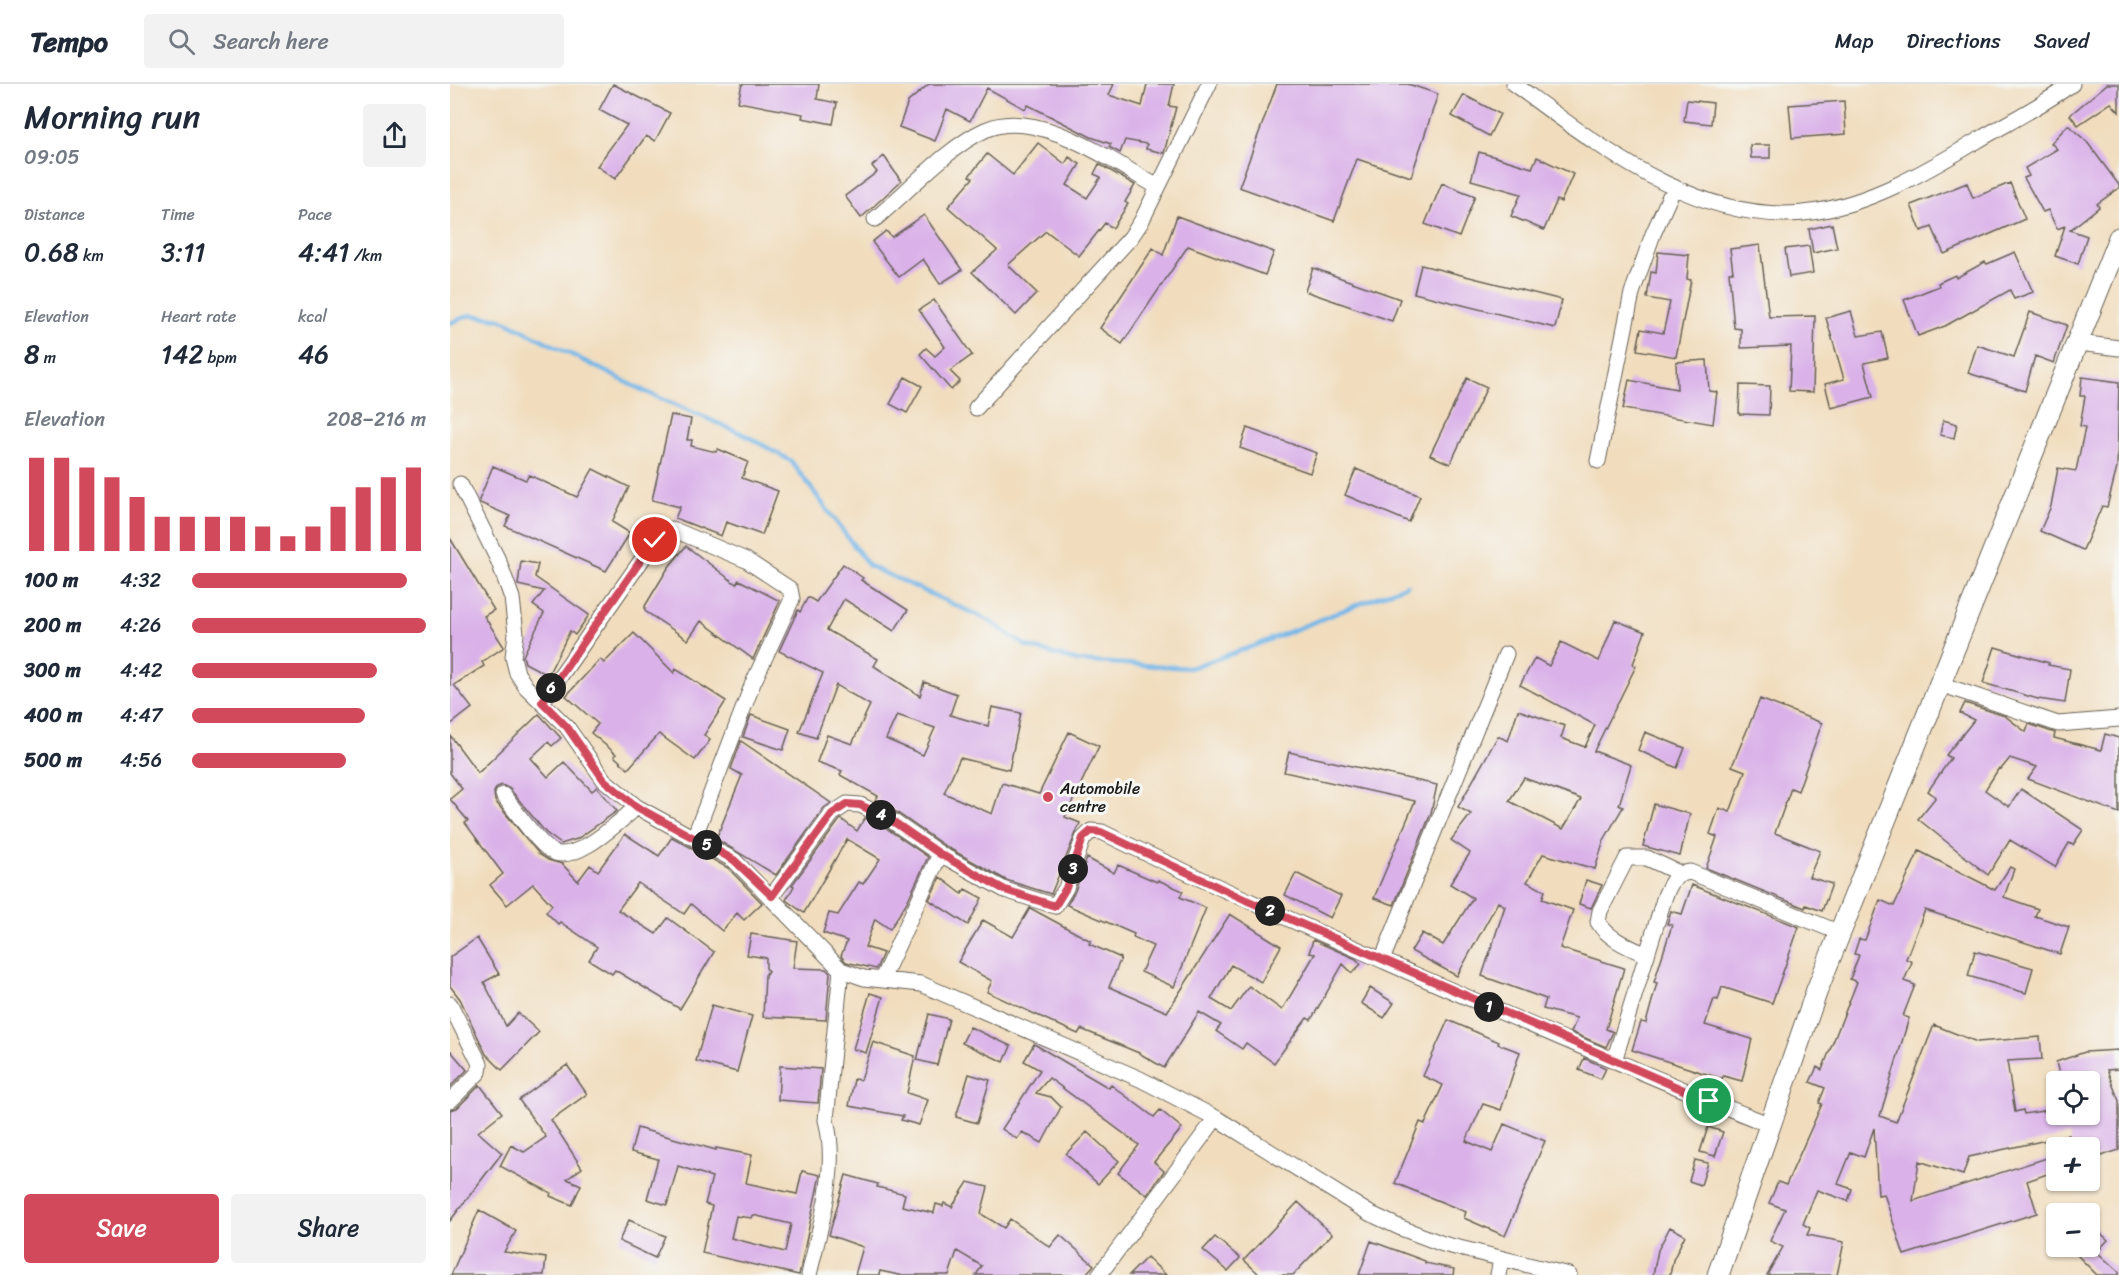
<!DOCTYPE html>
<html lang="en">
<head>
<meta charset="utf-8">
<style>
	:root { --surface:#fff; --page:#f2f2f3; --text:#1f2937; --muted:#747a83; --line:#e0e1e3; --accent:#d1495b }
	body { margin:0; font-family:Sriracha,sans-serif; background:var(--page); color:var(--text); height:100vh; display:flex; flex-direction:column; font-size:22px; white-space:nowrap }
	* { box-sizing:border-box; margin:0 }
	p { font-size:20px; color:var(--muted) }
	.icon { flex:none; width:33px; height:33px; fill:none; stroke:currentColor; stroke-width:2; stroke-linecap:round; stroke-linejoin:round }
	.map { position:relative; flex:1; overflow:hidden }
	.details { display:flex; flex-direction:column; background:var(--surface); width:450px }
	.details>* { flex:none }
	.tools { position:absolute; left:1596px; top:987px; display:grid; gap:12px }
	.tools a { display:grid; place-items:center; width:54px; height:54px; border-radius:6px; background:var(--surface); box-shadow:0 2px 4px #0004; font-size:30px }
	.pin { position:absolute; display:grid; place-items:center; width:51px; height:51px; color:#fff; margin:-26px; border:3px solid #fff; border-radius:50%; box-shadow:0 2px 6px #0007 }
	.km { position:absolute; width:30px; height:30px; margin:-15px; border-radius:50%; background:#222; color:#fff; font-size:16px; line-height:30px; text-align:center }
	.round { display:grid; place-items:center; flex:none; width:63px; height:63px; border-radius:6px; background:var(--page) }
	.summary { display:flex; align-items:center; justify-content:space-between; height:102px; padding:0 24px }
	h1 { font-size:33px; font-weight:600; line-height:45px }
	.metrics { display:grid; grid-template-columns:repeat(3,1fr); gap:9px; height:102px; padding:6px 24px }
	.metrics div { display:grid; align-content:center }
	.metrics b { font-size:26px; font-weight:600 }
	.metrics small { font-size:16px; font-weight:400 }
	.metrics p { font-size:16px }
	.chart { height:168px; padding:12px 24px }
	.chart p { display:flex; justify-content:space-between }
	.chart svg { width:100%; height:108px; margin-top:6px; stroke:var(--accent); stroke-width:6 }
	.action { display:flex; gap:12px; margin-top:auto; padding:12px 24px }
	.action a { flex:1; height:69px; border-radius:6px; background:var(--accent); color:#fff; font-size:24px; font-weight:600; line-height:69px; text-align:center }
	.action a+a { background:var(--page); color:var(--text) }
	ul { padding:0 24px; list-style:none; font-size:20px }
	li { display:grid; grid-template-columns:96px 72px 1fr; align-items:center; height:45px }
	li i { height:15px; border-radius:8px; background:var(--accent) }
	header { display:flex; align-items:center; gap:36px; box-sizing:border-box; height:84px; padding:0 30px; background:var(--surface); border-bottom:2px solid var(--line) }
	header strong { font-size:28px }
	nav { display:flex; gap:33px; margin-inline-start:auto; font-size:21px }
	.search { width:420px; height:54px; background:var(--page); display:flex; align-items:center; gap:15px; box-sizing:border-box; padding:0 21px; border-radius:6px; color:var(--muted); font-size:22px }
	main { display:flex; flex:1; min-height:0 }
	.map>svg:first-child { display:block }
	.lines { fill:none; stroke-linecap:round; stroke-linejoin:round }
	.stream { stroke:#72b6e8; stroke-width:4.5 }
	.building { fill:#dab2e9; fill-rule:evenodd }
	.street-casing { stroke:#676055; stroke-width:17 }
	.secondary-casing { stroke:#676055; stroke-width:23 }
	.street { stroke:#fff; stroke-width:15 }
	.secondary { stroke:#fff; stroke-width:21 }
	.route-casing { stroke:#fff; stroke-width:12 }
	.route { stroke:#d1495b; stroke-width:8 }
	.poi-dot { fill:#d1495b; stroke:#f6f6f2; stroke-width:2 }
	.labels { text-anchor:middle; stroke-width:6; stroke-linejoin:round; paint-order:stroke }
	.poi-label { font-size:16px; fill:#1c1c1c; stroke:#f6f6f2; text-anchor:start }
</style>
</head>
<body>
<header>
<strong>Tempo</strong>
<div class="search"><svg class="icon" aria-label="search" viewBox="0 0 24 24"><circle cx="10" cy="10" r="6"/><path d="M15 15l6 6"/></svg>Search here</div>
<nav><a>Map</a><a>Directions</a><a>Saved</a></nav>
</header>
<main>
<section class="details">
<div class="summary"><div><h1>Morning run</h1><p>09:05</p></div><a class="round"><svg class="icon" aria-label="share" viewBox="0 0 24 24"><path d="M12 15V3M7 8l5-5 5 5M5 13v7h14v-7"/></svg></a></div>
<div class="metrics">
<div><p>Distance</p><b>0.68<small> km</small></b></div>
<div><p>Time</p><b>3:11</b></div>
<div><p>Pace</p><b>4:41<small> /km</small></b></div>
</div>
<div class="metrics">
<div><p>Elevation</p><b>8<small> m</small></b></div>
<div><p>Heart rate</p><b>142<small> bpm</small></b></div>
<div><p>kcal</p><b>46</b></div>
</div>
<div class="chart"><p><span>Elevation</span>208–216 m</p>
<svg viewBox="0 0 160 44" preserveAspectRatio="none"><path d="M5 44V6M15 44V6M25 44V10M35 44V14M45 44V22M55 44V30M65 44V30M75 44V30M85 44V30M95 44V34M105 44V38M115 44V34M125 44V26M135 44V18M145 44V14M155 44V10"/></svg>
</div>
<ul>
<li><b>100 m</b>4:32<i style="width:92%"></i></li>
<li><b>200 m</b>4:26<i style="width:100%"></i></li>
<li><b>300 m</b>4:42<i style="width:79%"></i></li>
<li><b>400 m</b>4:47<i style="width:74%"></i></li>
<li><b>500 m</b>4:56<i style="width:66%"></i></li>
</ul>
<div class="action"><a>Save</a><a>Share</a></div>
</section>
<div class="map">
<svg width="1669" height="1191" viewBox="0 0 1669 1191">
	<rect width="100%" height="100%" fill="#f6f6f2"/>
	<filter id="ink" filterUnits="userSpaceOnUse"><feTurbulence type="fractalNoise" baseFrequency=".0167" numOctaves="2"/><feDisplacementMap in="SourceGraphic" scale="12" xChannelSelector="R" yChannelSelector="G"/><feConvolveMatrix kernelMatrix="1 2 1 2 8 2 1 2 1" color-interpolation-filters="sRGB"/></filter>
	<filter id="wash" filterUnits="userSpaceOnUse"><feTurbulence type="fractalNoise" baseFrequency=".008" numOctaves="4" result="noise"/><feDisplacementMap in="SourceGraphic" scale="24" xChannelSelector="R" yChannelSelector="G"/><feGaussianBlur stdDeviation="1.35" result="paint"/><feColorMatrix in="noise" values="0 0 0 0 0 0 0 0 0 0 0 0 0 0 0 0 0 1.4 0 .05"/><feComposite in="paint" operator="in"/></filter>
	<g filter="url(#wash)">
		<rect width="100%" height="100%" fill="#f1ddbe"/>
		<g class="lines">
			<path class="stream" d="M0 239 20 231 51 235 196 308 295 351 341 377 419 482 538 536 576 562 627 577 740 584 801 563 957 501"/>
		</g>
		<g id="blocks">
			<path class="building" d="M163 0 220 29 205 57 196 52 165 95 147 82 177 41 149 26Z
				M292 0H369L367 15 387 19 383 40 352 34 353 30 288 18Z
				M479 0H664L659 11 692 22 697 0H724L719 22 726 23 714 69 696 65 697 60 675 56 670 69 659 63 661 60 641 53 578 21 575 25 537 4 520 37 497 25 485 57 449 43 458 18Z
				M827 0H958L988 10 961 93 907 75 884 137 789 103Z
				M1657 0H1669V28L1661 19 1628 41 1620 31Z
				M1014 11 1050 30 1039 52 1002 32Z
				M1237 16 1263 19 1261 40 1234 37Z
				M1394 17 1396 50 1342 54 1339 21Z
				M1618 41 1637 58 1669 101V104L1647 120 1649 123 1620 146 1637 152 1628 180 1605 172 1615 142 1607 145 1598 126 1593 128 1574 94 1579 92 1575 84 1607 65 1601 59Z
				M588 59 615 80 619 73 630 80 617 101 637 114 651 93 644 90 649 80 685 101 675 118 678 120 663 144 655 139 629 172 596 147 558 181 587 209 566 231 522 188 547 166 498 123 523 94 519 92 537 70 563 91Z
				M1300 61H1320V74H1301Z
				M1029 68 1082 84 1087 73 1123 90 1111 118 1107 116 1094 146 1061 132 1071 110 1021 96Z
				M434 72 451 97 411 134 395 112 427 88 422 82Z
				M992 99 1025 112 1009 153 975 140Z
				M1517 99 1523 114 1560 99 1575 135 1494 170 1482 143 1471 147 1461 121Z
				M474 131 512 186 490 200 473 175 449 193 422 158 436 147 442 153Z
				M727 132 824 168 815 191 738 162 672 260 650 244 703 164 713 171Z
				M1382 140 1387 164 1363 169 1359 145Z
				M1310 161 1319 233 1365 232 1363 308 1339 307 1341 262 1291 264V245L1284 244 1279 188H1283L1280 165Z
				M1359 162 1363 189 1339 193 1335 165Z
				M1208 168 1239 171 1237 195 1241 196 1226 273 1187 266 1191 245 1213 249 1220 218 1197 214 1201 188 1206 189Z
				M1565 168 1583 208 1564 215 1560 206 1495 242 1468 252 1454 216 1489 202 1488 199 1505 191 1506 194 1535 178 1537 180Z
				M971 181 1112 216 1105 244 964 209Z
				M863 184 950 215 942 237 855 207Z
				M484 216 522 271 500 287 510 297 501 306 470 270 476 264 485 272 495 263 469 226Z
				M1401 227 1408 252 1432 248 1438 274 1414 279 1423 313 1381 324 1375 300 1394 295 1376 234Z
				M1580 228 1617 241 1604 279 1585 272 1575 307 1518 289 1527 261 1564 273Z
				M1257 276 1259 307 1267 308 1263 340 1173 325 1179 296 1227 305 1226 278Z
				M455 293 472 302 457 329 440 320Z
				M1632 293 1669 298 1667 384 1657 423 1652 422 1633 466 1590 447 1601 422 1608 384 1626 387 1635 343 1630 342 1635 312H1630Z
				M1017 294 1037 303 1000 380 980 371Z
				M1290 301 1320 302 1319 331 1289 330Z
				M221 331 241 335 237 356H242L241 362 266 368 268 365 298 378 292 394 328 407 312 451 276 438 271 452 225 434 230 423 202 416Z
				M1493 336 1507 340 1504 354 1490 351Z
				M797 344 867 369 860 389 790 364Z
				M43 382 76 396 79 391 127 413 143 385 179 403 162 438 180 449 156 487 55 442 60 432 30 419 29 416Z
				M906 385 970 412 959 438 895 411Z
				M0 454 44 526 34 532 54 563 32 578 34 582 4 601 22 624 0 641Z
				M236 462 286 500 289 496 330 517 303 575 251 537 238 556 195 527V522L218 484Z
				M71 477 88 480 85 493 139 531 125 551 120 547 98 591 75 579 73 572 94 529 83 521 94 507 68 501Z
				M393 480 413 494 411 496 458 526 444 547 394 515 377 546 428 575 424 582 470 612 474 598 507 610 500 631 538 642 542 623 571 629 559 686 510 674 494 709 542 730 552 699 589 710 619 648 649 662 615 733 630 739 601 810 556 796 495 762 443 726 425 717 428 712 390 691 392 687 367 678 377 651 402 660 420 621 386 601 366 654 349 648 373 589 329 567 348 526 350 528 358 513 366 518ZM447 631 485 644 473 671 436 655Z
				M1165 536 1195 548 1183 580 1186 582 1144 667 1181 681 1169 721 1173 723 1154 756 1145 785 1093 770 1077 798 1095 807 1092 815 1123 826 1110 864 1174 884 1156 945 1163 948 1156 963 1121 948 1127 934 1093 925 1096 915 1032 892 1055 822 1048 818 1007 892 961 867 972 849 993 861 1023 814 1000 800 1020 769 1001 756 1021 730 1008 723 1048 652 1058 657 1068 626 1115 642 1111 654 1135 663 1145 641 1070 601 1085 574 1099 582 1111 558 1149 577ZM1074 694 1131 715 1113 745 1059 717Z
				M184 549 224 589 226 585 276 617 254 651 260 656 245 676 209 650 178 685 164 672 166 670 141 649 148 640 116 612 150 575 154 579Z
				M1545 563 1599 579 1598 581 1620 585 1615 619 1588 615 1533 599Z
				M1310 615 1372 639 1348 707 1341 704 1325 749 1370 767 1359 793 1382 800 1372 827 1356 821 1355 824 1256 784 1267 753 1260 750 1269 724 1280 728 1295 687 1282 682Z
				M1515 619 1555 632 1576 648 1579 640 1605 649 1604 654 1651 666 1655 650 1669 654V729L1578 695 1587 683 1560 674 1551 685 1549 684 1535 706 1559 723 1571 705 1633 746 1623 761 1619 759 1605 783 1560 756 1538 791 1468 735 1486 713 1478 707 1501 674 1496 671 1524 636 1510 629Z
				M89 630 111 654 102 662 98 658 81 674 98 693 114 678 142 707 147 703 167 727 127 755 111 760 96 749 60 705 52 701 47 703 44 708 45 717 89 770 98 776 112 780 128 797 140 781 148 787 175 750 209 772 222 753 278 784 312 819 294 836 287 829 272 847 241 820 234 830 188 799 168 826 206 850 218 834 264 868 230 925 165 886 162 890 139 876 147 863 110 838 108 840 96 828 102 821 83 800 57 821 40 801 53 790 15 739 18 737 0 715 12 705 0 689V651L28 689Z
				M301 631 340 645 333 666 293 653Z
				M1195 648 1235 664 1227 684 1188 666Z
				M291 657 381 719 374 724 326 791 266 755 292 691 281 685Z
				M839 668 987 701 981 729 944 821 924 814 965 717 834 688Z
				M1204 720 1240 730 1230 772 1193 762Z
				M415 734 433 742 478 773 457 818 440 845 425 835 415 863 433 869 426 885 396 878 391 872 397 857 373 849 379 829 388 831 409 798 413 800 430 775 397 755 354 829 336 816 344 802 342 801 389 737 391 735 407 747Z
				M1469 767 1545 806 1560 783 1564 785 1554 813 1588 825 1585 832 1619 843 1610 870 1475 826 1456 875 1462 878 1454 897 1465 901 1453 932 1459 934 1430 1032 1446 1038 1484 941 1527 958 1590 953 1592 975 1557 977 1565 1028 1573 1026 1574 1030 1606 1025V1030H1640V992L1611 998 1606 978 1635 968 1669 966V985L1657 986 1669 1017V1066L1640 1076V1064H1622L1619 1051 1519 1073 1513 1091 1469 1077 1463 1117 1606 1071V1087L1577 1097 1587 1129 1454 1171 1434 1110 1428 1111 1424 1044 1414 1073 1401 1068 1388 1100 1402 1105 1398 1117 1367 1106 1353 1140 1360 1144 1357 1151 1394 1158 1387 1191H1317L1333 1163 1320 1157 1335 1125 1319 1119 1328 1098 1336 1101 1372 1020 1369 1019 1375 1004 1360 998 1367 983 1372 986 1407 898 1400 895 1409 871 1404 870 1409 855 1415 856 1430 816 1444 822Z
				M637 774 664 789 668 781 707 798 708 796 733 807 730 813 756 824 724 903 691 888 703 862 683 853 684 850 617 821 625 807Z
				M846 789 891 812 880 834 835 811Z
				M490 793 512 810 515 805 532 814 518 841 479 816Z
				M1136 796 1152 801 1141 824 1129 820Z
				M1242 801 1349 843 1322 919 1272 903 1268 916 1264 915 1255 941 1302 955 1292 997 1273 992 1272 995 1182 966 1191 938 1196 939 1207 899 1204 898 1222 841 1217 840 1221 827 1232 830Z
				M580 824 641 857 639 860 671 874 659 903 717 928 780 830 831 862 811 898 781 881 761 915 781 927 799 902 832 926 865 870 859 869 863 856 906 875 911 880 902 889 893 880 861 936 857 934 824 979 796 959 792 965 766 947 771 941 749 928 714 984 689 969 631 945 628 950 537 908 542 897 508 878 533 836 563 853Z
				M301 850 347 857 343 884 376 885 380 889 376 936 313 933 315 891 318 887 316 884V874L297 871Z
				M27 854 49 890 34 898 56 942 68 929 89 948 52 986 36 970 10 915 0 902V873Z
				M1525 867 1583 884 1576 909 1518 892Z
				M920 904 944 919 934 934 911 919Z
				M420 909 433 913 416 969 403 965Z
				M262 921 302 932 287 988 246 977Z
				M479 930 499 935 487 981 467 976Z
				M998 936 1049 958 1048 960 1070 968 1051 1026 1033 1020 1016 1057 1042 1068 1054 1040 1095 1057 1055 1152 1014 1134 1016 1128 945 1099 970 1038 975 1040 993 1001 973 992Z
				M520 943 561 962 554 978 512 959Z
				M423 958 465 972 457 1009 478 1016 469 1041 451 1036 453 1032 399 1022 404 995 411 996Z
				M584 960 659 1004 661 1001 704 1033 710 1026 732 1044 704 1078 714 1087 697 1111 668 1089 689 1061 599 994 586 1009 601 1013 611 1023 592 1059 572 1048 567 1055 552 1045 590 986 574 977Z
				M0 966 17 986 0 1003Z
				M1134 974 1156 984 1151 995 1129 986Z
				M117 981 137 1010 101 1036 132 1084 117 1095 131 1101 122 1121 100 1112 101 1109 50 1082 61 1061 74 1068 96 1053 69 1016Z
				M330 982 371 985 368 1019 328 1016Z
				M519 990 540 996 527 1039 506 1033Z
				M30 1001 52 1029 28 1048 52 1069 0 1137V1026L7 1024Z
				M1258 1043 1273 1048 1265 1072 1250 1068Z
				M187 1044 266 1066V1064L302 1071 296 1099 347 1110 352 1087 370 1091 349 1191 252 1169 262 1122 255 1120 262 1093 228 1082 217 1121 197 1115 208 1075 181 1068ZM303 1131 341 1140 335 1168 281 1154 286 1132 302 1134Z
				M637 1048 669 1077 648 1100 616 1070Z
				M1245 1076 1258 1079 1251 1101 1239 1097Z
				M396 1091 428 1100 427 1103 455 1110 452 1122 484 1129 486 1120 493 1122 494 1119 502 1123 518 1098 538 1103 531 1130 554 1144 560 1135 600 1163 610 1151 644 1181 635 1191H526L532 1182 507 1167 499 1191H449L430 1187 429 1191H405L413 1163 379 1151Z
				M848 1118 882 1150 843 1191H810L794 1176Z
				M29 1126 66 1147 54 1168 96 1174 94 1191H1Z
				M179 1136 215 1152 205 1174 169 1157Z
				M1640 1139 1658 1156 1647 1168 1669 1188V1191H1647L1627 1171 1628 1162H1640Z
				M1220 1143 1235 1151 1223 1176 1220 1191H1203L1208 1166Z
				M765 1153 790 1174 778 1187 753 1166Z
				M921 1157 975 1177V1179L1004 1185 1003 1191H909Z
				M697 1173 716 1191H679Z"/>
		</g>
	</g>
	<g filter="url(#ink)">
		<use href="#blocks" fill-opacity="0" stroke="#676055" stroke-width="1.5"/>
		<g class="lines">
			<g class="street-casing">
				<path id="street" d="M1064 0C1148 61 1250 144 1362 128 1420 120 1475 88 1525 58 1557 39 1591 22 1622 0
					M425 135C456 109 499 62 535 46 586 22 663 78 708 103
					M1629 259 1669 264
					M526 324 681 153 691 138 759 0
					M1148 377 1182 209 1203 150 1224 103
					M10 400 49 478 62 514 66 550 63 573 67 589 76 603 117 643 154 696 187 723 284 776 391 886 414 894 471 900 690 995 766 1034 919 1129 951 1144 993 1160 1119 1191
					M1490 600 1608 640 1669 635
					M92 618 212 447 222 445 296 476 340 505 342 515 303 599 244 754
					M53 711C66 727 85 756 101 767 124 782 169 737 187 723
					M322 812 382 730 397 720 410 721 438 734 490 770 555 806 605 822 616 804 633 755 641 747 652 748C745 794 841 836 936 878 1064 934 1191 989 1320 1041
					M1197 871C1179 863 1158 855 1148 838L1150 827 1177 774H1197L1229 789
					M932 876 1056 570
					M432 895 490 770
					M0 920 30 980 29 988 0 1017
					M1164 977 1215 812C1221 798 1224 790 1240 788L1390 849
					M359 1191C370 1141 389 1087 376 1036L391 886
					M649 1191 766 1034
					M1048 1191 1051 1175"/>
			</g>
			<g class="secondary-casing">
				<path id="secondary" d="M1268 1191 1367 906 1669 154"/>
			</g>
			<use href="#street" class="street"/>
			<use href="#secondary" class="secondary"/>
		</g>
	</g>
	<g class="lines" filter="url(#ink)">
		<g class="route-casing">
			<path id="route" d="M205 456 92 618 117 643 154 696 187 723 284 776 322 812 382 730 397 720 410 721 438 734 490 770 555 806 605 822 616 804 633 754 641 747 651 748 796 816 1259 1017"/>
		</g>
		<use href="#route" class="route"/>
	</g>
	<circle class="poi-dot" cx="598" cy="713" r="6"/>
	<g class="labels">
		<g class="poi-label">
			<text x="610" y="710">Automobile<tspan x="610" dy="18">centre</tspan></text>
		</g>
	</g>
</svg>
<div class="tools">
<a><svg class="icon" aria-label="locate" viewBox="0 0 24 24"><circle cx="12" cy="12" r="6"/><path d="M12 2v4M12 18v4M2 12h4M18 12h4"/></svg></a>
<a>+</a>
<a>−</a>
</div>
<div class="pin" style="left:1259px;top:1017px;background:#1e9e55"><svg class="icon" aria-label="arrive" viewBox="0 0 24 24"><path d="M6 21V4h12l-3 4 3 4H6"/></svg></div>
<div class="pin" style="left:205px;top:456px;background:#d93025"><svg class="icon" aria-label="check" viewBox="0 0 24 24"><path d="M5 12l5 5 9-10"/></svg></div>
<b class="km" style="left:1039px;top:923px">1</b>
<b class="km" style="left:820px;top:827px">2</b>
<b class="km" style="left:623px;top:785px">3</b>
<b class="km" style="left:431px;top:731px">4</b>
<b class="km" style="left:257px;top:761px">5</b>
<b class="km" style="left:101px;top:604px">6</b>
</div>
</main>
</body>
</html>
